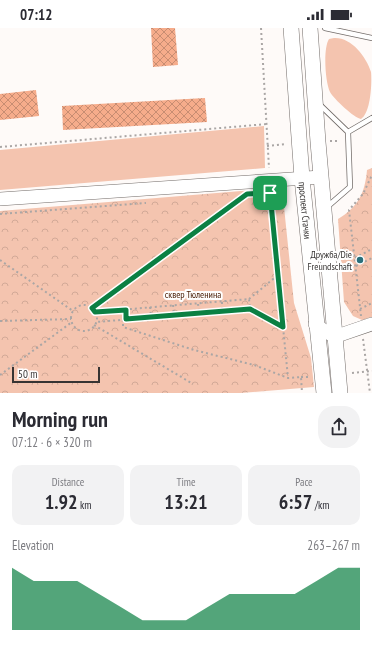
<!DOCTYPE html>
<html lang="en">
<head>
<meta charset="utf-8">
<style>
	:root { --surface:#fff; --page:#f2f2f3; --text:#2b2b33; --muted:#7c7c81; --accent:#0b8043 }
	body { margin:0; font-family:"PT Sans Narrow",sans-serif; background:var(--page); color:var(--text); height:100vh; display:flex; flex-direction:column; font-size:15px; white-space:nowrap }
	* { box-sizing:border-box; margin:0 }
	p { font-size:13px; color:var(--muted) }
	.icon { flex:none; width:22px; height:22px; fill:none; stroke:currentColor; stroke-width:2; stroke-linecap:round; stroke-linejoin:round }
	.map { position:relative; height:365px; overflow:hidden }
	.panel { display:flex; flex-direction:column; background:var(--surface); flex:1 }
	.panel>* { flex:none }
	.scale { position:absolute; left:12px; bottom:10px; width:88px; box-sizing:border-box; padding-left:4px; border:2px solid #373433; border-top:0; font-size:11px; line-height:14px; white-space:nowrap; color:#373433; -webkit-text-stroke:3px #fff; paint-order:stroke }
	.pin { position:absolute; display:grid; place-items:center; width:34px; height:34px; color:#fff; margin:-17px; border-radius:8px; box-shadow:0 2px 6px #0006 }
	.round { display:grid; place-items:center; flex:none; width:42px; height:42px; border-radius:16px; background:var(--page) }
	.summary { display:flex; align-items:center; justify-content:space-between; height:68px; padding:0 12px }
	h1 { font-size:22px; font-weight:700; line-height:30px }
	.figures { display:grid; grid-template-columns:repeat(3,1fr); gap:6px; height:68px; padding:4px 12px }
	.figures div { display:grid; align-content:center; border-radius:10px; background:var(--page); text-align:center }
	.figures b { font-size:20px; font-weight:700 }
	.figures small { font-size:11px; font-weight:400 }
	.figures p { font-size:11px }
	.chart { height:112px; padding:8px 12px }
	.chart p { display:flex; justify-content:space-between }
	.chart svg { width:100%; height:72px; margin-top:4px; fill:var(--accent); opacity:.7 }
	.status { display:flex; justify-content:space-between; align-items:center; height:28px; padding:0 20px; background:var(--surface); direction:ltr }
	.status svg { height:11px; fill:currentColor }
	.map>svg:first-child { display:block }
	.grass { fill:#f4c4af }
	.park { fill:url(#park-crowns) }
	.building { fill:url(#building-cross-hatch) }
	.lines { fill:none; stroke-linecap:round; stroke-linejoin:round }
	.lane-casing { stroke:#736d6a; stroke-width:6 }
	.secondary-casing { stroke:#736d6a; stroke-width:14 }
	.primary-casing { stroke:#736d6a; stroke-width:16 }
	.path { stroke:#aaa6a5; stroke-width:2; stroke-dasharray:2 3; stroke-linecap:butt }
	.lane { stroke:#fff; stroke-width:4.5 }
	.secondary { stroke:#fff; stroke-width:13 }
	.primary { stroke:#fff; stroke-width:15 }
	.route-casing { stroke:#fff; stroke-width:8 }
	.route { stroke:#0b8043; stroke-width:5 }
	.poi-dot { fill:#29707c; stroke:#fff; stroke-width:1.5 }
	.labels { text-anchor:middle; stroke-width:4; stroke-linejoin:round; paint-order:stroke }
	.street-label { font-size:10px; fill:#373433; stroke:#fff }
	.poi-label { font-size:10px; fill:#373433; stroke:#fff; text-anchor:end }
	.park-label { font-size:10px; fill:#481b03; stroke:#fff }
</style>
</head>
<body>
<div class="status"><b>07:12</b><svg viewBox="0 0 49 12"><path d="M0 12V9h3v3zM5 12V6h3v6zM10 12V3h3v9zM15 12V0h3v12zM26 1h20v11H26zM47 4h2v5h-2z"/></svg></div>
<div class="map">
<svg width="372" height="365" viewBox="0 0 372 365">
	<defs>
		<pattern id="park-crowns" width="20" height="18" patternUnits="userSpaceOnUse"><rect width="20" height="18" fill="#f4c4af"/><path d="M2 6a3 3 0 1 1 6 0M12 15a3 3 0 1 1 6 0" fill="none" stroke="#d2a997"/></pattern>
		<pattern id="building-cross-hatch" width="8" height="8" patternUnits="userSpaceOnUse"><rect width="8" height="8" fill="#f6ac8b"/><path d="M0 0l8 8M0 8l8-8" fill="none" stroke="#c88d72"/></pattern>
	</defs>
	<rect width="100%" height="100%" fill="#fefaf8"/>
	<path class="grass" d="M334 10C351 9 366 28 371 44 372 54 371 85 361 91 354 90 334 71 330 64 325 54 323 20 329 11Z
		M264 98 265 140 0 162V122Z"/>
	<path class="park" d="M372 140V289L362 292 353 288 344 274 338 191C358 179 365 165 367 142Z
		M265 161 276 165 284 179 294 275 311 330 314 359 241 365H0V183Z"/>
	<path class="building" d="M151 0H175L178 37 153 39Z
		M36 62 39 88 0 92V66Z
		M205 70 207 94 63 102 62 78Z"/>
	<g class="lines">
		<g class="lane-casing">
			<path id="lane" d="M325 0 372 10
				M319 76 348 104
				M327 179 350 159 348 104 372 90"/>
		</g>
		<g class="secondary-casing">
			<path id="secondary" d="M0 171 321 149
				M315 296 334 309 372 296"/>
		</g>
		<g class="primary-casing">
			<g id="primary">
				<path id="s1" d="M291 0 302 150 324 365"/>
				<path d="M310 0 318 114 340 365"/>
			</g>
		</g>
		<path class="path" d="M261 0 269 140
			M330 113H340
			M267 118 286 116
			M0 119 267 96
			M270 165 288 350 301 349 302 365
			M0 186 146 175
			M355 230 372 221
			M0 232 73 283
			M356 238 372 230
			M249 271 278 247
			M222 274V282
			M198 276 199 284
			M173 277 174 286
			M71 290a13 13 0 1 1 26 0a13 13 0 1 1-26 0Z
			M150 279 151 288
			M92 280 247 166
			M126 281V290
			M250 281 283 299
			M360 281 372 275
			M95 284 249 271 250 281 96 294
			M361 288 349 182 363 166 372 147
			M123 291V299L194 322 254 337 288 350
			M0 293 71 291
			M94 297 193 356
			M363 311 370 365
			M352 345 372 343
			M0 347 72 294
			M301 349H310"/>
		<use href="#lane" class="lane"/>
		<use href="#secondary" class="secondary"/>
		<use href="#primary" class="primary"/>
	</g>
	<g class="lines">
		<g class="route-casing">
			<path id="route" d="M270 165 283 299 250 281 126 291V282L95 284 92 280 247 166Z"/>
		</g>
		<use href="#route" class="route"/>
	</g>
	<circle class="poi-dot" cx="360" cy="232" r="4"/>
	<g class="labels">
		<g class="street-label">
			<text dy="4" stroke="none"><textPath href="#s1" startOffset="183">проспект Стачки</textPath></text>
		</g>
		<g class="poi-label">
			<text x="352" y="230">Дружба/Die<tspan x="352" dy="12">Freundschaft</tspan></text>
		</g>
		<g class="park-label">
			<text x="193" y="270">сквер Тюленина</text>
		</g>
	</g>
</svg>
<div class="scale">50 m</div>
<div class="pin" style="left:270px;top:165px;background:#1e9e55"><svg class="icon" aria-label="arrive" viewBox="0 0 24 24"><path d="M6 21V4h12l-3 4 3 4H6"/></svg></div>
</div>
<section class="panel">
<div class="summary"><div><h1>Morning run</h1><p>07:12 · 6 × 320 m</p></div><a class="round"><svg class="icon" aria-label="share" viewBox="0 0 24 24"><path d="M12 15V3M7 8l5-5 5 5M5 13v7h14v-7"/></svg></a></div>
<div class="figures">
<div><p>Distance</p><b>1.92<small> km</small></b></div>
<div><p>Time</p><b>13:21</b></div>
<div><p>Pace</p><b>6:57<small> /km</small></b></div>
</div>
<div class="chart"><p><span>Elevation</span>263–267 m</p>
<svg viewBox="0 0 160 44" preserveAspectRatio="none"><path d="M0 44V6L10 14L20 14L30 14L40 22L50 30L60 38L70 38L80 38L90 30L100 22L110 22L120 22L130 22L140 14L150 6L160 6V44z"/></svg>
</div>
</section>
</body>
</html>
